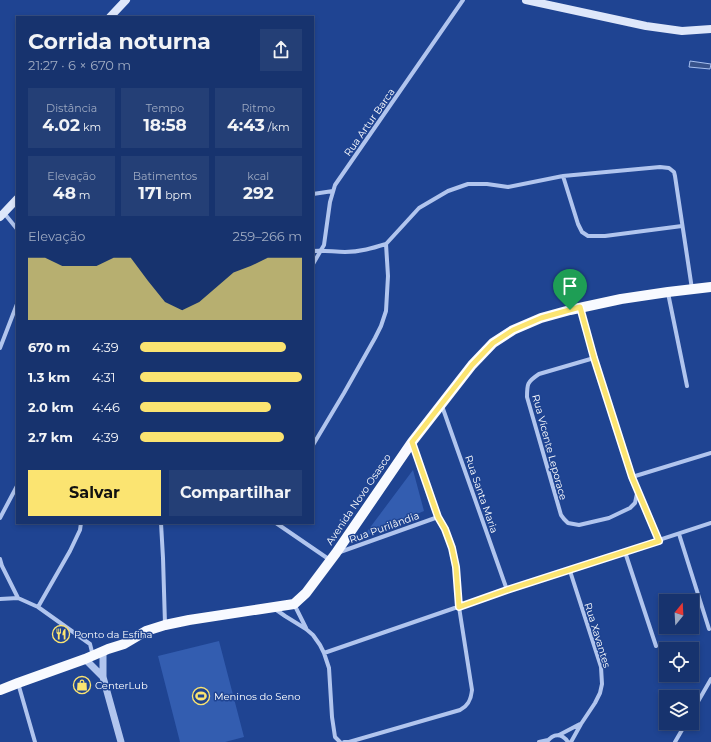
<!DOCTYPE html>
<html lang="pt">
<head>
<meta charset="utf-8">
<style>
	:root { --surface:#17336e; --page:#243f76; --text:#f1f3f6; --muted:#9eaac2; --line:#364e81; --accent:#fbe471 }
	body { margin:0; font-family:Montserrat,sans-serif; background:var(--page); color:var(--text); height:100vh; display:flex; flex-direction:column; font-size:15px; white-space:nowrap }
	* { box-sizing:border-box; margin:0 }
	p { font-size:13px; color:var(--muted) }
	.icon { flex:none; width:22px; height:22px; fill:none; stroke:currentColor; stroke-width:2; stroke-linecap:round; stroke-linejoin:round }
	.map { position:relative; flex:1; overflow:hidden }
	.side { position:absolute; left:16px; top:16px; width:298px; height:508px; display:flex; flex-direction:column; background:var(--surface); border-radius:0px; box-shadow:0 2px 6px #0003,0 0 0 1px var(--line) }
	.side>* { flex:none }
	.needle { width:26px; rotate:18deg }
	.tools { position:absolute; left:659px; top:594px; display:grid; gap:8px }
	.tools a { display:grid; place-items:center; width:40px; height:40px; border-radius:0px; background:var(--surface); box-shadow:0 2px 6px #0003,0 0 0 1px var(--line); font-size:20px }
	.pin { position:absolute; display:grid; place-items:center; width:34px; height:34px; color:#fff; margin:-41px -17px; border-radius:50% 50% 50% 0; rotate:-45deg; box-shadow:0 0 4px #0007 }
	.pin .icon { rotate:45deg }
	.round { display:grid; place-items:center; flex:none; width:42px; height:42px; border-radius:0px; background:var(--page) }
	.summary { display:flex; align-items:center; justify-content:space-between; height:68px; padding:0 12px }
	h1 { font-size:22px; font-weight:700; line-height:30px }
	.metrics { display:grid; grid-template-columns:repeat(3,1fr); gap:6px; height:68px; padding:4px 12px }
	.metrics div { display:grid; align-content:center; border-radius:0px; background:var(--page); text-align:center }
	.metrics b { font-size:17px; font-weight:700 }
	.metrics small { font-size:11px; font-weight:400 }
	.metrics p { font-size:11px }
	.chart { height:112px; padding:8px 12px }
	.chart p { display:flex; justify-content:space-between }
	.chart svg { width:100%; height:72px; margin-top:4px; fill:var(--accent); opacity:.7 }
	.primary-button { display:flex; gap:8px; margin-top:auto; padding:8px 12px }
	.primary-button a { flex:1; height:46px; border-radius:0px; background:var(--accent); color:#111; font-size:16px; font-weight:700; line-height:46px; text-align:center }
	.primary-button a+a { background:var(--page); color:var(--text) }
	ul { padding:0 12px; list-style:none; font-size:13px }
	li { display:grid; grid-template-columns:64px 48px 1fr; align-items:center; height:30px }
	li i { height:10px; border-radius:5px; background:var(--accent) }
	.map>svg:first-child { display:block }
	.green { fill:#335db0 }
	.water { fill:#37528b; stroke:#a5beef }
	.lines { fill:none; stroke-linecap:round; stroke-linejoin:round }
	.minor { stroke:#b1c5ee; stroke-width:4 }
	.tertiary { stroke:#b1c5ee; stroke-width:7 }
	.secondary { stroke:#dee7fa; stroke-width:8 }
	.primary { stroke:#f8faff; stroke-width:10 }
	.route-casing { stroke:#fff; stroke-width:8 }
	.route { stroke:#fbe471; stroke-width:5 }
	.labels { text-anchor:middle; stroke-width:3; stroke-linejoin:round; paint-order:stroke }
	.street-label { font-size:10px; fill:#fff; stroke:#1f4492 }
	.poi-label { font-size:10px; fill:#fff; stroke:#1f4492; text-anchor:start }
</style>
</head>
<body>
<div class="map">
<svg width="711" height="742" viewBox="0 0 711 742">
	<rect width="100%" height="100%" fill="#1f4492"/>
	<path class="green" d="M413 470 424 511 363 537Z
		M219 641 244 737 225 742H180L158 656Z"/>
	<path class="water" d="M690 61 711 64 710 69 689 67Z"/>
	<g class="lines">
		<path class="minor" d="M563 176 578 224 582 232 588 236H605L682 226
			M313 194 333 191
			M4 213 17 229
			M386 244 419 208 448 191 468 184H487L508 187 563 176 660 167 669 168 674 172 675 176 692 289
			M313 251C324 250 334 252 345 252 360 252 373 248 386 244
			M313 264 324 245 330 202 335 185 463 0
			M668 293 687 386
			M581 308 594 358 632 477 659 541
			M0 348 17 304
			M594 358 539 374C527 382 527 384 527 397L561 515 564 519 568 523 579 525 609 518 630 508 635 503 638 489
			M442 406 507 590
			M313 445 344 393 375 338 381 326 386 311 388 276 386 244
			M632 477 711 453
			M0 518 17 486
			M161 523 163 558 165 624
			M276 523 330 560
			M679 534 709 629
			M340 552 438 517
			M625 552 656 646
			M0 559 2 566 18 598
			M570 571 601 667 602 684 600 693 595 703 581 724 571 742
			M0 599 18 598 38 607 90 644 93 656
			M294 604 306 628
			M38 607 70 551 80 530 81 523
			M275 609 285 616 306 629 313 635 320 645 324 653 329 668 332 717 335 737 340 742
			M324 653 507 590 711 523
			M18 683 35 742
			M692 712 711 679
			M559 735 580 724
			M344 742H349L460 710C468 706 471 700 472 690L459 607 456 567 452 548 445 529 438 517 412 444
			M539 742 548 740
			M547 742C553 733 562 733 568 742
			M675 742 686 723"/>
		<path class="tertiary" d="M103 652V677L121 742
			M85 659 103 677"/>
		<path class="secondary" d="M526 0 646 26 682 31 711 29
			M110 17 126 0
			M0 217 17 199"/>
		<path class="primary" d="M0 690 18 683 85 659 108 649 124 644 146 631 165 625 189 620 294 604 306 593 336 553 412 442 472 365 493 343 513 330 541 318 570 310 621 299 668 292 711 287"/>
	</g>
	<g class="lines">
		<g class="route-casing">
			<path id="route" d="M580 307 594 358 632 477 659 541 507 590 459 607 456 567 452 548 445 529 438 517 412 442 472 365 493 343 513 330 541 318Z"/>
		</g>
		<use href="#route" class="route"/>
	</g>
	<defs>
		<g id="restaurant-ring" transform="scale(0.9)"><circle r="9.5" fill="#1f4492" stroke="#fbe471" stroke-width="1.5"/><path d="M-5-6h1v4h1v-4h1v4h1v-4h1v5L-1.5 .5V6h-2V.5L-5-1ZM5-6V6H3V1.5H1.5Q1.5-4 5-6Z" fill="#fbe471"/></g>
		<g id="shop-ring" transform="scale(0.9)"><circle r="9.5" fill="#1f4492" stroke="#fbe471" stroke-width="1.5"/><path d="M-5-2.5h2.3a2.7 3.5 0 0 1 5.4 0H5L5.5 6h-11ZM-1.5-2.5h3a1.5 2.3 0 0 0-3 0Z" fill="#fbe471"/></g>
		<g id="stadium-ring" transform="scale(0.9)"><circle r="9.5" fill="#1f4492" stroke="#fbe471" stroke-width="1.5"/><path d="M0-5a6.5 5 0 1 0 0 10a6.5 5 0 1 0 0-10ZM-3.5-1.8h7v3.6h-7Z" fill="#fbe471"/></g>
	</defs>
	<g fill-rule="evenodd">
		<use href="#restaurant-ring" x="61" y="634"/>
		<use href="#shop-ring" x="82" y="685"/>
		<use href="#stadium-ring" x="201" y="696"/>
	</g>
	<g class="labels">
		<g class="street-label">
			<text transform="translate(369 122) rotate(-55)" y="4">Rua Artur Barca</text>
			<text transform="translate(550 447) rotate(75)" y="4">Rua Vicente Leporace</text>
			<text transform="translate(482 494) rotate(71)" y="4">Rua Santa Maria</text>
			<text transform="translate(358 499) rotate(-56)" y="4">Avenida Novo Osasco</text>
			<text transform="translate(384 527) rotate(-20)" y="4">Rua Purilândia</text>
			<text transform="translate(598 635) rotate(73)" y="4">Rua Xavantes</text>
		</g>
		<g class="poi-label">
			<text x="74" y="638">Ponto da Esfiha</text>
			<text x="95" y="689">CenterLub</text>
			<text x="214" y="700">Meninos do Seno</text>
		</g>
	</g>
</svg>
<div class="tools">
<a><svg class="needle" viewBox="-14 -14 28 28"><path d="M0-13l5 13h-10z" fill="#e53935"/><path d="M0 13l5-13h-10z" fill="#9eaac2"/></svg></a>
<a><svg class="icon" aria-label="locate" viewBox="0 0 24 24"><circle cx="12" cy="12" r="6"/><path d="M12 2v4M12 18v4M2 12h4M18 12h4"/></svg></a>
<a><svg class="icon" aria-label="layers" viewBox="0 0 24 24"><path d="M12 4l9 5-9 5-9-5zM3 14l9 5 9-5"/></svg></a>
</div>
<div class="pin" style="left:570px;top:310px;background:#1e9e55"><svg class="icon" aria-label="arrive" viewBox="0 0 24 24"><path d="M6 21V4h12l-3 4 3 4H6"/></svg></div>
<section class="side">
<div class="summary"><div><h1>Corrida noturna</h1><p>21:27 · 6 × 670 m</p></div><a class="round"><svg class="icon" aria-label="share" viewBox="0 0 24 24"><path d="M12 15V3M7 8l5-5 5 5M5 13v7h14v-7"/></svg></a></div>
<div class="metrics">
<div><p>Distância</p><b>4.02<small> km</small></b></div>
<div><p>Tempo</p><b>18:58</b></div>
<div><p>Ritmo</p><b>4:43<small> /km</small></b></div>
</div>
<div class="metrics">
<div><p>Elevação</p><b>48<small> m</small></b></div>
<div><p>Batimentos</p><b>171<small> bpm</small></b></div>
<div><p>kcal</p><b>292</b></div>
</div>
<div class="chart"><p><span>Elevação</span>259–266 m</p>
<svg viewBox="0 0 160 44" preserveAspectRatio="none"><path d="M0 44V6L10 6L20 11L30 11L40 11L50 6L60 6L70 20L80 33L90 38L100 33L110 24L120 15L130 11L140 6L150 6L160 6V44z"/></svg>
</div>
<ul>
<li><b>670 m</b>4:39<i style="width:90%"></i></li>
<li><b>1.3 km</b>4:31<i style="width:100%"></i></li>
<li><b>2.0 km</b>4:46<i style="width:81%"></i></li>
<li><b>2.7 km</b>4:39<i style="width:89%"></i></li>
</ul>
<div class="primary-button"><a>Salvar</a><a>Compartilhar</a></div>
</section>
</div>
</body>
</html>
